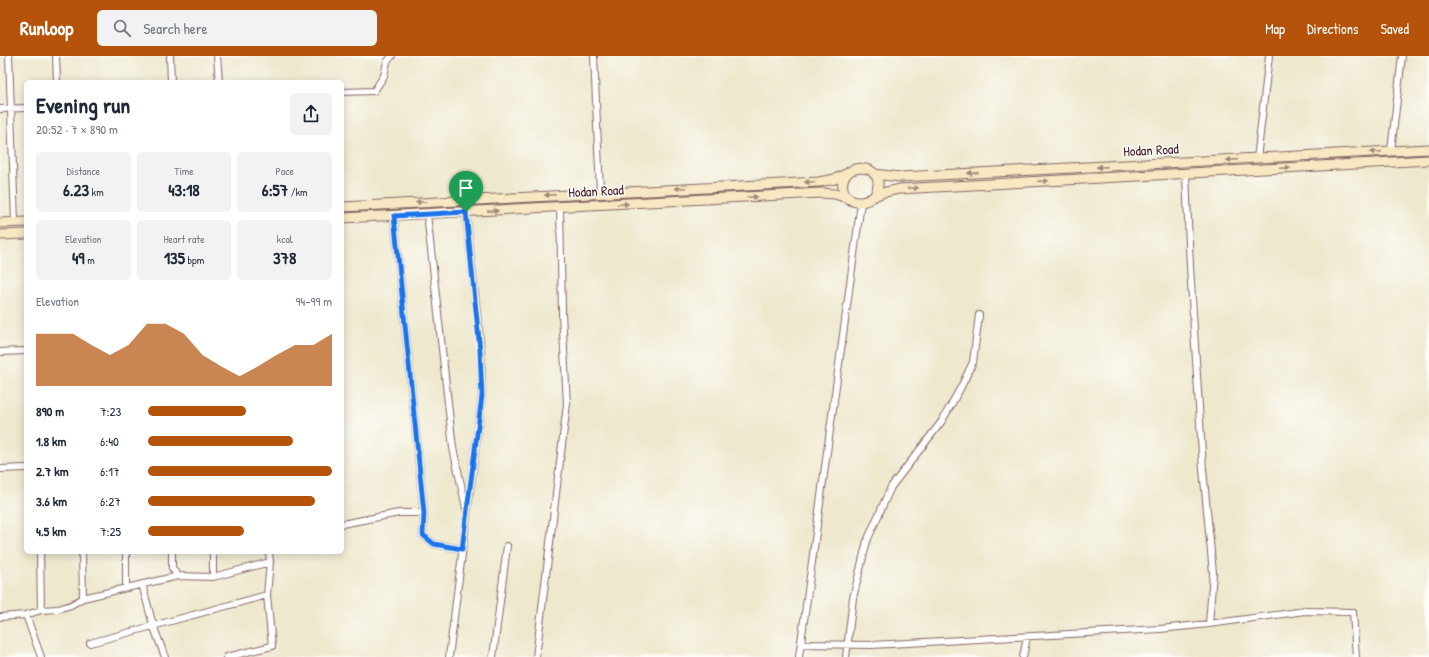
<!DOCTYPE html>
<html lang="en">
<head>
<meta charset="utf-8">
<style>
	:root { --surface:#fff; --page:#f2f2f3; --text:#1f2937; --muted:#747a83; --accent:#b45309 }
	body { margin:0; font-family:"Patrick Hand",sans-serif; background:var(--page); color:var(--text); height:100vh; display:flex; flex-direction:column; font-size:15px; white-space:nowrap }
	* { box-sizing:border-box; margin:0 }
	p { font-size:13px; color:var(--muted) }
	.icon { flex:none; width:22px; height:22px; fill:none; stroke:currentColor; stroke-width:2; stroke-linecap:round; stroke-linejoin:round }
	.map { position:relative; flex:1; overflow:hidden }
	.side { position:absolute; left:24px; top:24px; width:320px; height:474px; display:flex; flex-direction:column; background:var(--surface); border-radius:6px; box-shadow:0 2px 10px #0003 }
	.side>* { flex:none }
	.pin { position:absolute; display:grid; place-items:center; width:34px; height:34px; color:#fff; margin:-41px -17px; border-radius:50% 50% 50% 0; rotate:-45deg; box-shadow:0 0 4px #0007 }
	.pin .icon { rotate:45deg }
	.round { display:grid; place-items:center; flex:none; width:42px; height:42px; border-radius:6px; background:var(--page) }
	.summary { display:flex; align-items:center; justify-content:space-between; height:68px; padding:0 12px }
	h1 { font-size:22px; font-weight:700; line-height:30px }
	.metrics { display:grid; grid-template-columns:repeat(3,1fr); gap:6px; height:68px; padding:4px 12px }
	.metrics div { display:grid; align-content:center; border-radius:6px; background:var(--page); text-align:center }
	.metrics b { font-size:17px; font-weight:700 }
	.metrics small { font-size:11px; font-weight:400 }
	.metrics p { font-size:11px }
	.chart { height:112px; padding:8px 12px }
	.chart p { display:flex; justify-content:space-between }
	.chart svg { width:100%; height:72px; margin-top:4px; fill:var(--accent); opacity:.7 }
	ul { padding:0 12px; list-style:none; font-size:13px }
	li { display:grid; grid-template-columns:64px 48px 1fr; align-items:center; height:30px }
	li i { height:10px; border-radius:5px; background:var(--accent) }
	header { display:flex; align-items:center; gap:24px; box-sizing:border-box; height:56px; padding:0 20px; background:var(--accent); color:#fff }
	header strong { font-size:19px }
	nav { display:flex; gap:22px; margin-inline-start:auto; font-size:14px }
	.search { width:280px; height:36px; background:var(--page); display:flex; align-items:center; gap:10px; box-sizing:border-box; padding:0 14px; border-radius:6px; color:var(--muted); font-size:15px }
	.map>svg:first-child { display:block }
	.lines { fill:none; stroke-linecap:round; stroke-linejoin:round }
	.street-casing { stroke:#836564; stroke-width:8 }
	.secondary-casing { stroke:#836564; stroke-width:11 }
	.street { stroke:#fff; stroke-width:6 }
	.secondary { stroke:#f7e8c3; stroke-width:9 }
	.oneway { fill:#a08477 }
	.route-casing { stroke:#fff; stroke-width:8 }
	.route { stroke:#1a73e8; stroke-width:5 }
	.labels { text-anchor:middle; stroke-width:3; stroke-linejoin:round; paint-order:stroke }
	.street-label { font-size:14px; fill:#4a1f2b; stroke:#fdfcf7 }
</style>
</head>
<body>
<header>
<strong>Runloop</strong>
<div class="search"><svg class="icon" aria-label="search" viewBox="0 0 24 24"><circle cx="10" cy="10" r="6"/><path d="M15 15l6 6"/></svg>Search here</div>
<nav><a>Map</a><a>Directions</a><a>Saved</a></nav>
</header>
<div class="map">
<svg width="1429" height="601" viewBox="0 0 1429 601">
	<rect width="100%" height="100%" fill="#fdfcf7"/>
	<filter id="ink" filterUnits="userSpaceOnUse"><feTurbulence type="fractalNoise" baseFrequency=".025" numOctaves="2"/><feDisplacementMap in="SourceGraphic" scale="8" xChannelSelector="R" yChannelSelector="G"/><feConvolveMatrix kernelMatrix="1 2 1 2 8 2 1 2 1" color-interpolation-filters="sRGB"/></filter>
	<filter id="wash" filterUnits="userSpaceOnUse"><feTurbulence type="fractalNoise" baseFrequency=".012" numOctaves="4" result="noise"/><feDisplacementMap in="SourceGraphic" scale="16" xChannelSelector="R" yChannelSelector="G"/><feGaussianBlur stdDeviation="0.9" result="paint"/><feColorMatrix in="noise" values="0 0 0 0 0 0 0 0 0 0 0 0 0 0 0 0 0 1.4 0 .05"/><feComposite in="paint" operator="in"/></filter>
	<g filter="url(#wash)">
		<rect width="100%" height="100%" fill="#eee8cd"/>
	</g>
	<g filter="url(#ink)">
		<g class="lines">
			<g class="street-casing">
				<path id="street" d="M9 0 15 166
					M56 0 57 26
					M170 0 171 26
					M217 0 219 26
					M594 0 600 136
					M342 36 374 35 384 20 387 6 392 0
					M0 53 26 52
					M1391 95 1402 0
					M1257 103 1269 0
					M427 158 453 392 466 452
					M394 160 424 457 423 479 434 488 462 493
					M0 296 26 295
					M0 413 26 412
					M342 468 399 457H424
					M40 496 41 554
					M82 496 83 542
					M126 496V531
					M172 496V512L178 520
					M213 521V496
					M142 528 153 569 165 601
					M26 559 41 601
					M0 561 26 559 41 554 58 553 71 549 83 542 178 520 213 521 270 506
					M1209 568 1305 555 1353 556 1356 601
					M90 587 267 539
					M801 588 872 589 1160 573 1209 568 1213 517 1203 413 1190 211 1186 118
					M227 601 272 590 267 539 270 506 269 496
					M449 601 482 340 481 294 466 156
					M493 601 507 490
					M536 601 567 348 562 257 560 151
					M799 601 861 147
					M846 601 853 542 867 485 891 431 942 365 961 331 973 306 979 259
					M1023 601 1027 581"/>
			</g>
			<g class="secondary-casing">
				<path id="secondary" d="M874 118 900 121 1429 93
					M875 139C892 104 833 104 844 136 847 142 852 146 858 146 866 147 869 143 875 140 881 136 892 135 899 133L1429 104
					M342 151 819 126 835 123 848 117
					M342 162 821 137 835 138 850 143
					M0 167 26 166
					M0 179 26 178"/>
			</g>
			<use href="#street" class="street"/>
			<use href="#secondary" class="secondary"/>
		</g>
		<defs><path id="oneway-solid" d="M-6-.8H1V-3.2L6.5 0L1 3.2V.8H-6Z"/></defs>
		<g class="oneway">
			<use href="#oneway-solid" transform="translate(1376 96) rotate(177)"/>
			<use href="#oneway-solid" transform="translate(1232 104) rotate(177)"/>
			<use href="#oneway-solid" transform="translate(1102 111) rotate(177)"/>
			<use href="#oneway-solid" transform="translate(1285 112) rotate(-3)"/>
			<use href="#oneway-solid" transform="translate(973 117) rotate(177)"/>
			<use href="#oneway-solid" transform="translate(1043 125) rotate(-3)"/>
			<use href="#oneway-solid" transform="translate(810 126) rotate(177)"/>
			<use href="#oneway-solid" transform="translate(680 132) rotate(177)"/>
			<use href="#oneway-solid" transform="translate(913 132) rotate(-3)"/>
			<use href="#oneway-solid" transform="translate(550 139) rotate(177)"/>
			<use href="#oneway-solid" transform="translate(752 141) rotate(-3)"/>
			<use href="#oneway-solid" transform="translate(421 146) rotate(177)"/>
			<use href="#oneway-solid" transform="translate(623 148) rotate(-3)"/>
			<use href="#oneway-solid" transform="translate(493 155) rotate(-3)"/>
		</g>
	</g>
	<g class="lines" filter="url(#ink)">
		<g class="route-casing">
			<path id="route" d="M466 156 480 294 482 340 462 493 434 488 423 479 424 457 394 160Z"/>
		</g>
		<use href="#route" class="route"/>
	</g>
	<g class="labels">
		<g class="street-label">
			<text transform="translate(1151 94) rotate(-3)" y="5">Hodan Road</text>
			<text transform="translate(596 135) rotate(-3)" y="5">Hodan Road</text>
		</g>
	</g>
</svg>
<div class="pin" style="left:466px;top:156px;background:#1e9e55"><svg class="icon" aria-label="arrive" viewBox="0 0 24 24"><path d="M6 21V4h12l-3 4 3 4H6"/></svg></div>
<section class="side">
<div class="summary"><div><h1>Evening run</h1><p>20:52 · 7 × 890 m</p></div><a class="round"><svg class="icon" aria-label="share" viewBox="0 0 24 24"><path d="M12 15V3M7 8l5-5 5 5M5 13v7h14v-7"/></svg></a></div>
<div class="metrics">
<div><p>Distance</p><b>6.23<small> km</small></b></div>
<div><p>Time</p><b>43:18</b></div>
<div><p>Pace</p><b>6:57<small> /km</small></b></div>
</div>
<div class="metrics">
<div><p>Elevation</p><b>49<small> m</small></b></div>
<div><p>Heart rate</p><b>135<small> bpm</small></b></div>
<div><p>kcal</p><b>378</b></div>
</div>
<div class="chart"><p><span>Elevation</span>94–99 m</p>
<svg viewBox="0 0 160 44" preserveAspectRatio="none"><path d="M0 44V12L10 12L20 12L30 19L40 25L50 19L60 6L70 6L80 12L90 25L100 32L110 38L120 32L130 25L140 19L150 19L160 12V44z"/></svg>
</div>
<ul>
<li><b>890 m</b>7:23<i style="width:53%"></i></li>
<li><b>1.8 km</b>6:40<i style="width:79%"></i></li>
<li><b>2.7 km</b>6:17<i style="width:100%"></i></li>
<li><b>3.6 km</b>6:27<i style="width:91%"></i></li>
<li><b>4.5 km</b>7:25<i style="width:52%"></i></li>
</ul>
</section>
</div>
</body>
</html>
